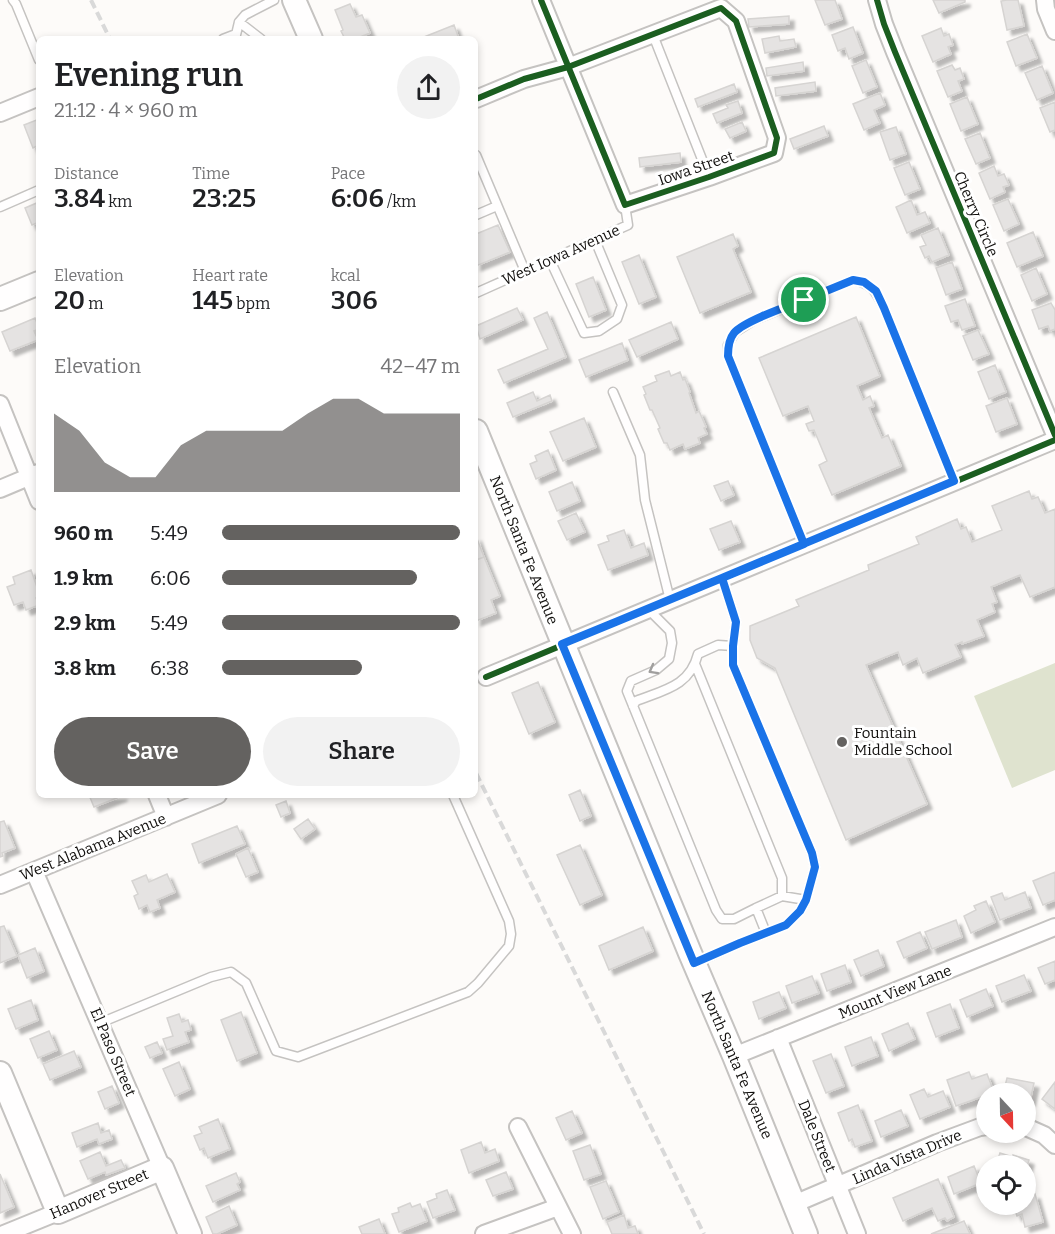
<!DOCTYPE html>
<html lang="en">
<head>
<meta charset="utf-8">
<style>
	:root { --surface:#fff; --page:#f2f2f2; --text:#202124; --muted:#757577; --accent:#646260 }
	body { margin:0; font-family:Bitter,serif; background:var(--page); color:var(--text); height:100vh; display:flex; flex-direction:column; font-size:22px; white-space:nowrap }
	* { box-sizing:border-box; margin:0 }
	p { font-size:20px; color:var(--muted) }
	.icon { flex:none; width:33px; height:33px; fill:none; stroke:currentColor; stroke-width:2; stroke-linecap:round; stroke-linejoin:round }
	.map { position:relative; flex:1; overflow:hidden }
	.sheet { position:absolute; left:36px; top:36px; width:442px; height:762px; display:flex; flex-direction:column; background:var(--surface); border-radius:9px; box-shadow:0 3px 9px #0003 }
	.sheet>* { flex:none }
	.needle { width:39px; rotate:158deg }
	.tools { position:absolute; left:976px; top:1083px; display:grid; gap:12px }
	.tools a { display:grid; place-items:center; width:60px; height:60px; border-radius:50%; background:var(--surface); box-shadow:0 3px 9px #0003; font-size:30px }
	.pin { position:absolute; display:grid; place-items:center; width:51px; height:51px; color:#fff; margin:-26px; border:3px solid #fff; border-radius:50%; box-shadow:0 2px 6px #0007 }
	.round { display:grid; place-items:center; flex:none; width:63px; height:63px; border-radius:32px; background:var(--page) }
	.head { display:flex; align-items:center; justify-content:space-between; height:102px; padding:0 18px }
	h1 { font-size:33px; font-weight:600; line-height:45px }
	.metrics { display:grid; grid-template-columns:repeat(3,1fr); gap:9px; height:102px; padding:6px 18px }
	.metrics div { display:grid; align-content:center }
	.metrics b { font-size:26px; font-weight:600 }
	.metrics small { font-size:16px; font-weight:400 }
	.metrics p { font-size:16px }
	.chart { height:168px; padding:12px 18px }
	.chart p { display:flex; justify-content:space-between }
	.chart svg { width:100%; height:108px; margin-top:6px; fill:var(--accent); opacity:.7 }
	.button { display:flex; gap:12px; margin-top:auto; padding:12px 18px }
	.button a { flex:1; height:69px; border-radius:36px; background:var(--accent); color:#fff; font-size:24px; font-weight:600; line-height:69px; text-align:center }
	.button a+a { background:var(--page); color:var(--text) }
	ul { padding:0 18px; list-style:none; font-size:20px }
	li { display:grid; grid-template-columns:96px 72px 1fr; align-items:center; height:45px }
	li i { height:15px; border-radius:8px; background:var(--accent) }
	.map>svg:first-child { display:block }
	.green { fill:#dfe3cf }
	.building { fill:#e5e3e2; stroke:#d6d4d2; stroke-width:1.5; filter:url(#shadow) }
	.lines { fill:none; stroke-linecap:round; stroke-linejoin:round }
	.lane-casing { stroke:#c5c3c1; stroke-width:11 }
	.street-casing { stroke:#c5c3c1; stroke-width:20 }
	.secondary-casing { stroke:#c5c3c1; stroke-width:26 }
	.lane { stroke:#fffefe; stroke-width:8 }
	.street { stroke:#fffefe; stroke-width:16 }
	.secondary { stroke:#fffefe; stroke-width:22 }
	.rail { stroke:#d9d9d9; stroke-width:4; stroke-dasharray:9 4.5; stroke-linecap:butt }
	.cycleway-casing { stroke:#fff; stroke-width:10 }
	.cycleway { stroke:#1b5e20; stroke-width:6 }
	.oneway { stroke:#a09f9e }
	.route-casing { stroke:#fff; stroke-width:12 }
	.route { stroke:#1a73e8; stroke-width:8 }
	.poi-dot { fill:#646260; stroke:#fff; stroke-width:2 }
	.labels { text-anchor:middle; stroke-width:6; stroke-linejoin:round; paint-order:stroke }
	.street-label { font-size:15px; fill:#12100e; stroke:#fff }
	.poi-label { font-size:15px; fill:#12100e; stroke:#fff; text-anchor:start }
</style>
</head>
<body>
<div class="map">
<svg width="1055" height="1234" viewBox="0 0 1055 1234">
	<defs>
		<filter id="shadow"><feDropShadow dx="5" dy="5" stdDeviation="1.5" flood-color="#0004"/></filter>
	</defs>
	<rect width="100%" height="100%" fill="#fdfbf9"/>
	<path class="green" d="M1055 663V770L1012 788 974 696Z"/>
	<path class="building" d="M815 0H835L842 19 825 25Z
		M933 0H965V2L939 13Z
		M1007 0H1018L1024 26 1007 30 1001 1Z
		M350 4 356 17 362 15 370 33 355 39H345L341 31 343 30 335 10Z
		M789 16V24L749 27 748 19Z
		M454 25 459 39H419Z
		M853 27 863 53 849 59 845 48 838 51 832 35Z
		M941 28 944 36 949 34 953 45 948 47 951 54 933 62 922 36Z
		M1027 34 1037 58 1016 66 1007 42Z
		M779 36 780 41 794 39 796 47 765 53 762 39Z
		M866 60 877 87 863 93 852 66Z
		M803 62 804 71 767 76 766 68Z
		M952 65 955 70 960 68 964 79 958 81 962 91 948 97 937 71Z
		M1042 66 1053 93 1037 100 1025 73Z
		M815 82 816 91 776 96 775 88Z
		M734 84 737 92 698 107 695 99Z
		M880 93 885 105 874 110 880 123 864 130 853 104Z
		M967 97 978 124 961 131 950 104Z
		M738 101 742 113 717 123 713 114 728 108 726 105Z
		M1055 102V130L1050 132 1040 108Z
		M39 119V145L33 148 24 125Z
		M742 122 746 131 730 138 725 129Z
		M824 126 828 136 794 149 790 139Z
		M896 127 906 154 890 160 880 132Z
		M980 133 990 158 976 164 965 139Z
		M680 153 681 162 640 167 639 158Z
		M909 162 920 189 905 195 894 168Z
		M994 166 998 176 1004 174 1009 185 1003 187 1005 192 990 199 979 173Z
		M681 169 684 177 663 184 660 177Z
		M1008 199 1019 224 1004 231 993 205Z
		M911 200 917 215 925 212 930 223 907 233 896 207Z
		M39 202V222L32 225 25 208Z
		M498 225 510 252 476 266V234Z
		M938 228 949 255 932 262 929 256 925 258 920 247 926 245 921 235Z
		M1033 232 1043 256 1017 267 1007 243Z
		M733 234 738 246 733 249 751 292 700 313 677 257Z
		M639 255 656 297 639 304 622 262Z
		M952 262 962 289 946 295 936 268Z
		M1036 268 1047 294 1032 301 1021 275Z
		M593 277 606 310 589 317 576 284Z
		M965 299 975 326 962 330 958 320 951 322 945 306Z
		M1051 303 1055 310V329L1050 331 1048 326 1039 329 1032 310Z
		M517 308 523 320 480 339 476 326Z
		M547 312 566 357 504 383 498 370 548 349 534 318Z
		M856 317 880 376 857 386 863 400 870 396 874 406 869 408 882 438 888 435 901 466 832 495 819 465 827 461 814 430 809 431 806 424 814 421 808 406 783 416 759 358Z
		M35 318 39 328V329L34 331 38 340 10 351 2 332Z
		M671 322 678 339 637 357 629 340Z
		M978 330 989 354 973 360 963 336Z
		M622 343 628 360 586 377 579 360Z
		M995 365 1006 392 989 399 978 372Z
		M669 371 671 376 680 372 683 380 685 379 690 392 689 393 696 413 699 411 706 427 704 428 707 434 698 438 700 443 685 449 683 444 670 450 667 443H664L658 429 660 428 652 410H650L644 395 646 394 643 387 657 381 655 376Z
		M533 392 537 401 550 395 552 401 513 417 507 403Z
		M1007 398 1017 424 996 432 986 406Z
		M584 418 596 447 563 461 550 432Z
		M548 450 556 470 536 479 530 464 537 461 535 456Z
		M728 481 734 495 721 501 714 486Z
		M572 482 580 501 557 511 549 492Z
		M1029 491 1032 499 1038 497 1045 513 1055 509V587L1030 597 1020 575 991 587 997 602 992 604 995 612 977 620 984 636 962 644V642L955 645 961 657 923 673 917 658 903 665 898 652 866 665 927 804 846 840 775 668 757 658 750 640V626L799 606 796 600 869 570 868 565 919 544 916 537 957 519 961 529 966 527 972 542 1002 530 992 506Z
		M576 513 585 532 567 540 558 521Z
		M731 521 740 542 719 550 710 529Z
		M624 530 631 548 644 543 648 555 608 570 598 545 609 541 607 536Z
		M476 536 484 557 476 560Z
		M484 557 500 596 491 600 496 613 476 621V560Z
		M31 570 39 593V597L36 598 39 605 26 610 23 602 14 605 7 587 15 584 13 577Z
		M538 682 555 722 529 734 512 693Z
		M580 790 591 816 580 821 569 795Z
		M89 795H122V796L94 807Z
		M286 801 290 813 281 817 276 805Z
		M308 819 315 829 301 839 294 829Z
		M4 821 15 848 2 853 3 856 0 857V822Z
		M237 826 245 844 199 863 192 844Z
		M580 845 602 895 580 905 557 855Z
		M248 848 258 872 246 877 236 854Z
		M1055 872V900L1043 905 1033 881Z
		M167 874 175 892 157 900 160 908 150 912 147 905 139 909 134 896 138 894 132 881 146 875 149 882Z
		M1025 892 1031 908 1000 920 991 897 1002 893 1005 900Z
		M986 901 995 922 971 933 964 916 976 910 974 906Z
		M956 920 962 937 932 949 925 932Z
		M4 926 17 956 0 963V927Z
		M643 927 653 951 609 970 599 946Z
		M920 932 927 948 904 958 897 942Z
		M35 948 44 971 27 978 18 955Z
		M878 950 884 966 861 976 854 960Z
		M1055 961V980L1045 984 1038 968Z
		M845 965 851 982 827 991 821 974Z
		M1024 975 1031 991 1002 1002 996 986Z
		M812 976 819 993 792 1003 786 986Z
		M986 989 993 1006 967 1017 960 1000Z
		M779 992 786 1008 759 1019 753 1002Z
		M31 1000 38 1020 16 1029 8 1009Z
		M950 1004 959 1028 936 1037 927 1013Z
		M241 1012 257 1053 237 1061 221 1020Z
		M179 1014 182 1022 188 1020 191 1030 185 1032 189 1042 167 1050 163 1039 173 1036 167 1018Z
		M908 1023 915 1039 889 1051 882 1034Z
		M49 1031 57 1050 38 1058 30 1039Z
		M871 1037 878 1056 852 1066 845 1047Z
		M157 1042 162 1053 150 1058 145 1047Z
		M74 1051 81 1067 50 1080 43 1064Z
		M831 1054 844 1086 826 1093 813 1061Z
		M179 1062 190 1089 175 1096 163 1069Z
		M969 1072 972 1079 987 1074 994 1092 987 1094V1095L956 1106 947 1080Z
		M1007 1078 1034 1083 1030 1101 1026 1100V1094H1003Z
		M1055 1082V1109L1042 1099Z
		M112 1086 119 1103 105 1109 98 1092Z
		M924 1089 928 1097 943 1091 950 1107 920 1119 910 1095Z
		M858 1105 872 1141 855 1147 852 1139 849 1141 838 1113Z
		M901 1110 908 1126 881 1137 875 1121Z
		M572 1111 582 1133 566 1140 556 1118Z
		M218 1119 230 1149 208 1158 204 1148 200 1150 194 1136 202 1133 199 1127Z
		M98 1123 101 1133 109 1130 112 1139 99 1144 97 1139 77 1147 72 1133Z
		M481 1142 485 1153 495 1149 499 1161 469 1173 461 1150Z
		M590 1145 601 1174 584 1180 573 1151Z
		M100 1152 106 1166 121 1160 125 1168 106 1175 105 1172 88 1179 80 1161Z
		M1000 1153 1013 1157V1155L1029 1160 1026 1170V1166H996Z
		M974 1166 981 1183 954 1194 948 1177Z
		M506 1172 513 1189 493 1196 486 1180Z
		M236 1173 240 1182 237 1184 240 1190 213 1202 206 1186Z
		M0 1174 14 1207 0 1213Z
		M938 1179 954 1217 947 1221 945 1218 938 1221 932 1208 903 1221 893 1198Z
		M606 1181 619 1212 603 1219 590 1187Z
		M447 1190 455 1210 433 1218 427 1202 437 1198 436 1194Z
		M1035 1194 1043 1222 1025 1227 1022 1214 1017 1216 1013 1204H1026V1197Z
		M410 1203 412 1207 420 1204 427 1221 399 1232 392 1214 399 1212 398 1208Z
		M229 1206 237 1225 217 1234H213L206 1217Z
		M624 1215 628 1228 635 1226 638 1234H612L607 1222Z
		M379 1219 385 1234H362L359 1227Z
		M964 1221 970 1234H931Z"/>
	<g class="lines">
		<g class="lane-casing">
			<path id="lane" d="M13 0 16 4 39 60
				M239 22 261 39
				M653 35 709 177
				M223 39 236 34
				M235 39 239 22 245 15 274 0
				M476 155 525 271
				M0 207 39 190
				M476 215 497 206
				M550 260 584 333 599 331 617 319 622 305 595 240
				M476 293 628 225 625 205
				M613 392 640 455 645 500 670 600
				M804 544 728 356V345L735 332 754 320 853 280C872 283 876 292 884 308L954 481
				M648 609 670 631 672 643 669 659 656 670 631 681 627 691 716 910 722 919H734L756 908 766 933
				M695 664 782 878V896
				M633 706 636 701C664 690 690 686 698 654L718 645 733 646
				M756 908 782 896 806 900
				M695 963 740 943 786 925 800 911 806 900 815 867 812 853 733 665V646L736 622 722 578
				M100 1023 211 977 231 972 246 983 276 1051 298 1057 468 992 478 983 509 946 511 934 509 921 453 795"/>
		</g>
		<g class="street-casing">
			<path id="street" d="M877 0 884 24 895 52 1055 435
				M1045 0 1046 9 1055 31
				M476 99 524 79 568 67 721 8 736 21 777 138 774 153 709 177 625 205 541 0
				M0 113 39 97
				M0 404 39 501
				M0 489 38 473
				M486 677 1055 440
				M157 795 166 817
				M34 871 162 1168
				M0 885 218 795
				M778 1038 857 1234
				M734 1056 1055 927
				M518 1127 572 1234
				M1026 1127 1044 1135 1055 1145
				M794 1204 937 1143 980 1127 987 1126
				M4 1234 58 1212
				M484 1234 558 1207"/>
		</g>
		<g class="secondary-casing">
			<path id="secondary" d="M294 0 311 39
				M0 299 39 283
				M476 431 690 953 734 1056 806 1234
				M0 1073 58 1212 162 1168 190 1234"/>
		</g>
		<use href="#lane" class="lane"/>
		<use href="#street" class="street"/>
		<use href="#secondary" class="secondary"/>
		<path class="rail" d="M91 0 110 39
			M476 773 704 1234"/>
		<g class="cycleway-casing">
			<path id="cycleway" d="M877 0 884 24 895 52 1055 435
				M476 99 524 79 568 67 721 8 736 21 777 138 774 153 709 177 625 205 541 0
				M486 677 1055 440"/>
		</g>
		<use href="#cycleway" class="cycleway"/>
	</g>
	<defs><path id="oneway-chevron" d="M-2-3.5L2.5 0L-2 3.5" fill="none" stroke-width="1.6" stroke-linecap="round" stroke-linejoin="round" transform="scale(1.5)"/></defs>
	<use class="oneway" href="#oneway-chevron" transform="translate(653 670) rotate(151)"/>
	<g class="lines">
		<g class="route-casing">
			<path id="route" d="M804 300C788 306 744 321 734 333 729 339 728 348 728 356L804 544C724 577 643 611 562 644L694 963 740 943 786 925 800 911 806 900 815 867 812 853 733 665V646L736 622 722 578 954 481 884 308 876 291 864 282 853 280 804 300"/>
		</g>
		<use href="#route" class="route"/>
	</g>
	<circle class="poi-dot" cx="842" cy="742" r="6"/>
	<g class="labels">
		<g class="street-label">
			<text transform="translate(696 168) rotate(-19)" y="5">Iowa Street</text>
			<text transform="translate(976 214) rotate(67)" y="5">Cherry Circle</text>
			<text transform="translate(561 255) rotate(-24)" y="5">West Iowa Avenue</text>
			<text transform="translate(524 550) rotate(68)" y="5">North Santa Fe Avenue</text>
			<text transform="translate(93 847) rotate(-22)" y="5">West Alabama Avenue</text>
			<text transform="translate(895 992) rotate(-22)" y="5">Mount View Lane</text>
			<text transform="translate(113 1052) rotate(67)" y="5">El Paso Street</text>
			<text transform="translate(737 1065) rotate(67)" y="5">North Santa Fe Avenue</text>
			<text transform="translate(817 1136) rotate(68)" y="5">Dale Street</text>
			<text transform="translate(907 1157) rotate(-23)" y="5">Linda Vista Drive</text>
			<text transform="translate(99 1194) rotate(-23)" y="5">Hanover Street</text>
		</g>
		<g class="poi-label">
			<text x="854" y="738">Fountain<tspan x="854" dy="17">Middle School</tspan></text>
		</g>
	</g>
</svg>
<div class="tools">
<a><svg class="needle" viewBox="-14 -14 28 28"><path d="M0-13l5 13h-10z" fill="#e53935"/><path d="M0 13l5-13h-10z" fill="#757577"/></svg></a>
<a><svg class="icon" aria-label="locate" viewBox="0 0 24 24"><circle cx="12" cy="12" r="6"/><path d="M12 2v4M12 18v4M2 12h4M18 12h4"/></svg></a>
</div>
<div class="pin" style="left:804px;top:300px;background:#1e9e55"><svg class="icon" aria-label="arrive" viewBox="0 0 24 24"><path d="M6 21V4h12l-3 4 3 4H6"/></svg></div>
<section class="sheet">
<div class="head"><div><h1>Evening run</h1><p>21:12 · 4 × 960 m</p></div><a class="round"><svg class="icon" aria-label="share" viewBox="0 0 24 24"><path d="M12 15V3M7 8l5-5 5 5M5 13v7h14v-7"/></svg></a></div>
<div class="metrics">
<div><p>Distance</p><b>3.84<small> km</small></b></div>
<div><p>Time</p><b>23:25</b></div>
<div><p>Pace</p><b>6:06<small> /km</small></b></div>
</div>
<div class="metrics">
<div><p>Elevation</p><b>20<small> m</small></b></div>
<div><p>Heart rate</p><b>145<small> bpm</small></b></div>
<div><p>kcal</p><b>306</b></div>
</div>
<div class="chart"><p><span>Elevation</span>42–47 m</p>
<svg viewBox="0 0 160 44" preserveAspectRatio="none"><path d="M0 44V12L10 19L20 32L30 38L40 38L50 25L60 19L70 19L80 19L90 19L100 12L110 6L120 6L130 12L140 12L150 12L160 12V44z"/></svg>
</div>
<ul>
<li><b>960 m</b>5:49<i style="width:100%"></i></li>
<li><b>1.9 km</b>6:06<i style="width:82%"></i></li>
<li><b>2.9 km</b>5:49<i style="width:100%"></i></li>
<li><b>3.8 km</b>6:38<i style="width:59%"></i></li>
</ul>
<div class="button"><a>Save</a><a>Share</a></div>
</section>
</div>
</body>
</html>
